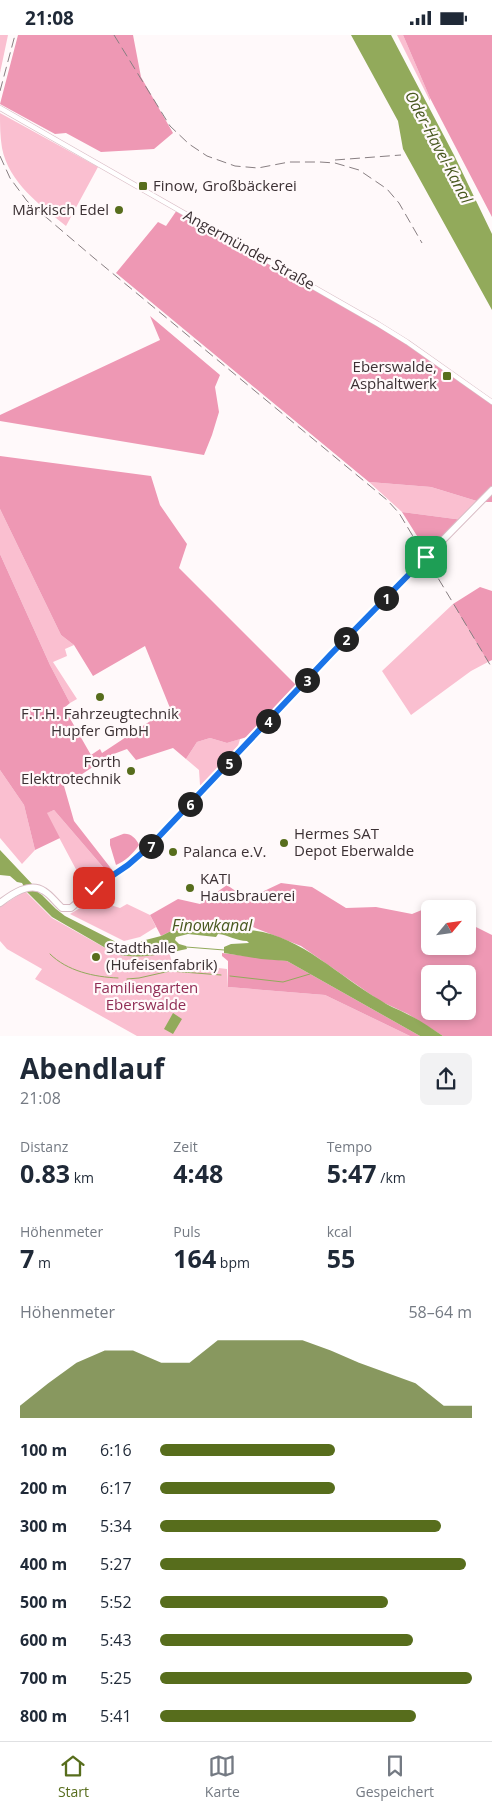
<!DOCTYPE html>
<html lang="de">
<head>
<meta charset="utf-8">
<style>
	:root { --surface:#fff; --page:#f2f2f3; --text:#1f2937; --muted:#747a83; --line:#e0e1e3; --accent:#576d1c }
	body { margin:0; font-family:"Open Sans",sans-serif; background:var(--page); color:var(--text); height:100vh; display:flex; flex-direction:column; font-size:19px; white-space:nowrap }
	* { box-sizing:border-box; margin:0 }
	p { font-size:16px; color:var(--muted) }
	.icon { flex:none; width:28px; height:28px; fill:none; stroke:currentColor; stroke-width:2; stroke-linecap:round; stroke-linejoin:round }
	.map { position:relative; height:1001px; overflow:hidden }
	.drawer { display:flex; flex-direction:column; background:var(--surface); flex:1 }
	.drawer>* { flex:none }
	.needle { width:32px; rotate:61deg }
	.controls { position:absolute; left:421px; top:865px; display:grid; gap:10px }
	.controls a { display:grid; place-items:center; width:55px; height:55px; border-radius:8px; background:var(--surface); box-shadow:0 2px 8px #0003; font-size:25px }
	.pin { position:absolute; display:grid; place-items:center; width:42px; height:42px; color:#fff; margin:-21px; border-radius:10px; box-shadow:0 2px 8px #0006 }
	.km { position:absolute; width:25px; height:25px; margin:-12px; border-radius:50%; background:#222; color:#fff; font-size:14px; line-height:25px; text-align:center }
	.round { display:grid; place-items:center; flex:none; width:52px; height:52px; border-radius:8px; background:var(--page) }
	.head { display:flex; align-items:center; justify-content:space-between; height:85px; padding:0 20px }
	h1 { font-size:28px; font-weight:700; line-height:38px }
	.stats { display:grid; grid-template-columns:repeat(3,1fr); gap:8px; height:85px; padding:5px 20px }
	.stats div { display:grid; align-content:center }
	.stats b { font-size:25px; font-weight:700 }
	.stats small { font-size:14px; font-weight:400 }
	.stats p { font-size:14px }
	.chart { height:140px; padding:10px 20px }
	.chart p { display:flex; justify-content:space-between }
	.chart svg { width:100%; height:90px; margin-top:5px; fill:var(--accent); opacity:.7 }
	ul { padding:0 20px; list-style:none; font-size:16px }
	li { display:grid; grid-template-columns:80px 60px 1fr; align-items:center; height:38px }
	li i { height:12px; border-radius:6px; background:var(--accent) }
	.status { display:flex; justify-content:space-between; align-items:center; height:35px; padding:0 25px; background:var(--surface); direction:ltr }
	.status svg { height:14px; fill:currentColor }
	.menu { display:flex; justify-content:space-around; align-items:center; height:70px; border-top:1px solid var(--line); background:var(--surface); font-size:14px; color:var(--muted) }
	.menu a { display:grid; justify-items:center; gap:2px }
	.menu .on { color:var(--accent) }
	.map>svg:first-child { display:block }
	.green { fill:#fabfd0 }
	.forest { fill:#ee98b4; fill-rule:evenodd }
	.water { fill:#92aa5b }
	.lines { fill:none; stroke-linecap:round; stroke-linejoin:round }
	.stream { stroke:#92aa5b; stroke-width:1 }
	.minor-casing { stroke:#d9bdc5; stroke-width:5.5 }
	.secondary-casing { stroke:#d9bdc5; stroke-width:8 }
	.minor { stroke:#fff; stroke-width:4.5 }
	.secondary { stroke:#fff; stroke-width:6 }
	.rail { stroke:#887f82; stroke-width:1; stroke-dasharray:10 5; stroke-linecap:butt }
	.route-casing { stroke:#fff; stroke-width:10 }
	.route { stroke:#1a73e8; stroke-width:6 }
	.poi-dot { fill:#576d1c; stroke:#fff9fa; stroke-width:2 }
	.labels { text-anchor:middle; stroke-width:4.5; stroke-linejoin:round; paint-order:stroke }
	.poi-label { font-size:15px; fill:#3c3134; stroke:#fff9fa; text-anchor:start }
	.street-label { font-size:15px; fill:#3c3134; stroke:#fff9fa }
	.park-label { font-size:15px; fill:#902d55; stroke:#fff9fa }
	.water-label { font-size:16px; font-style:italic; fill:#48581f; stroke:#fff9fa }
</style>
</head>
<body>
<div class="status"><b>21:08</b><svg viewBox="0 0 49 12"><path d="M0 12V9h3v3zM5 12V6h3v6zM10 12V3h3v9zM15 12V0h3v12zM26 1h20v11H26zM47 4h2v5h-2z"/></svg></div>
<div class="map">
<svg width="492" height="1001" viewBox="0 0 492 1001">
	<rect width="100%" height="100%" fill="#fff9fa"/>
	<path class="green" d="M0 0H8L0 38Z
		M397 0H403L430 63V66Z
		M0 78 98 132 66 191C40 170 9 148 2 113 0 101 0 90 0 78Z
		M369 447 431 452 480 467 463 485 402 477Z
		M0 474 61 600 74 610 65 614 67 621 53 627 77 664 70 668 50 630 0 519Z
		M453 569 488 627 471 636 411 680 382 636Z
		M210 703 227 708 240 704 238 711 203 751 200 750 199 735 186 724 197 707Z
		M0 735 24 770 35 815 22 829 0 803Z
		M54 775 109 839 87 855 46 778Z
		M25 856 52 883 116 919C134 923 151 921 169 917L173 931 193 930 227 934 228 952 325 960 410 1001H137L35 944 42 934 7 914 0 906V872Z
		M92 861 98 866 120 873 127 869 150 880 156 892 140 902 124 906 70 879 80 873Z"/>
	<path class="forest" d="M18 0H133L141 42 173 98 154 114 101 117 66 98 55 99 0 69Z
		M403 0H492V182L430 63Z
		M177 175 378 289 492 367V467H480L431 452 369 447 116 238 158 187 166 191Z
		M150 281 220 340 215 352 219 377 212 400 204 420 0 386V380L160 305Z
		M0 421 151 441 160 470 187 509 179 533 296 650 247 702 227 708 210 703 197 707 186 724 173 713 136 725 127 714 111 720 64 751 74 786 113 836 109 839 54 775 47 778 60 803 35 815 24 770 0 735V519L50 630 70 668 64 673 91 720 100 714 102 718 170 673 145 611 93 641 74 610 61 600 0 474Z
		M402 477 463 485 429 520Z
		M480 552 492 556V625L488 627 453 569Z
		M123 799C130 798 136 803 139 810 134 818 124 827 116 830L110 810V804Z
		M281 848 312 852 346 873 376 872 412 879 434 870 441 874H430V911H468V888L492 900V1001H443L408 979 380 966 301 911 253 892 233 889 224 890 221 896 196 894 192 897 173 895 161 901 150 880 178 864 200 869 227 850 247 864ZM430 939H468V976H430Z
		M222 918 287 926 420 1001H410L325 960 228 952V926L222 921Z"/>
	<path class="water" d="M351 0H391L454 120 492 199V275L403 114 398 86Z
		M0 815 33 850 39 858 42 860 56 874 65 881 120 909H130L161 901 173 895 192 897 195 894 225 897 228 895 232 898 235 895C292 891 334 939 380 965 388 971 398 974 407 979 420 985 431 993 443 1001H420L287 926 261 924 224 918V912L231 909 249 908 247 906C236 906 229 900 218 899L216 902 188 899 176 902 175 905 179 909 186 911 187 914C163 919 140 925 116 919L52 882 27 857 22 848 17 847 10 841 0 840Z
		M173 978 182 984 173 999 164 994Z"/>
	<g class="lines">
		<path class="stream" d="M186 912 224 915
			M50 919C67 936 94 942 118 943
			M230 941 283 947 310 939
			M127 944 139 943 170 936 221 940"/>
		<g class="minor-casing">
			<path id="minor" d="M0 73 378 289 407 307 492 367"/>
		</g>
		<g class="secondary-casing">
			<path id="secondary" d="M0 868C12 859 30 846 44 856 51 860 56 868 62 873H71L94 853 128 830 151 810 332 618 492 455"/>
		</g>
		<use href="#minor" class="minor"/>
		<use href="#secondary" class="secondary"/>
		<path class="rail" d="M114 0 170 91 189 109 207 121 235 131 258 133 289 127H320L335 128 359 135 387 154 399 168 422 208
			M0 56 15 0
			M0 121 10 143 27 166 94 223 387 465 399 478 492 633
			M335 125 401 120"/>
	</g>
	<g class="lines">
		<g class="route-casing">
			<path id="route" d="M94 853 128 830 151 810 332 618 426 522"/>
		</g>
		<use href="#route" class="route"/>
	</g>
	<g class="poi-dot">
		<rect x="138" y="146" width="10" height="10" rx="2.5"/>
		<circle cx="119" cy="175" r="5"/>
		<rect x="442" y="336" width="10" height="10" rx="2.5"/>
		<circle cx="100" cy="662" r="5"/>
		<circle cx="131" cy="736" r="5"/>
		<circle cx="284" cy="808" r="5"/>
		<circle cx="173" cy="817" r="5"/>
		<circle cx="190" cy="853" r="5"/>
		<circle cx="96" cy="922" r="5"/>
	</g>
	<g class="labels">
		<g class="poi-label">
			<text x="153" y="156">Finow, Großbäckerei</text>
			<text x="109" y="180" text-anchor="end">Märkisch Edel</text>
			<text x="437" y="337" text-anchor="end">Eberswalde,<tspan x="437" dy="17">Asphaltwerk</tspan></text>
			<text x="100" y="684" text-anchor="middle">F.T.H. Fahrzeugtechnik<tspan x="100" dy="17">Hupfer GmbH</tspan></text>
			<text x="121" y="732" text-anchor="end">Forth<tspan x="121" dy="17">Elektrotechnik</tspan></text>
			<text x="294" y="804">Hermes SAT<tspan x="294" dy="17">Depot Eberwalde</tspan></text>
			<text x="183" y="822">Palanca e.V.</text>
			<text x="200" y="849">KATI<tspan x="200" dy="17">Hausbrauerei</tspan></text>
			<text x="106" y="918">Stadthalle<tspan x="106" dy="17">(Hufeisenfabrik)</tspan></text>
		</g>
		<g class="street-label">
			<text transform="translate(249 215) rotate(29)" y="5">Angermünder Straße</text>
		</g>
		<g class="park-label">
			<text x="146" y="958">Familiengarten<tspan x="146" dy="17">Eberswalde</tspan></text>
		</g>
		<g class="water-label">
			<text transform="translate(439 112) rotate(62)" y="6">Oder-Havel-Kanal</text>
			<text x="212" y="896">Finowkanal</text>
		</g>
	</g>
</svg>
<div class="controls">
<a><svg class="needle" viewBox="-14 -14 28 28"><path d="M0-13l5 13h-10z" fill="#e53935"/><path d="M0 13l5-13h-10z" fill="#747a83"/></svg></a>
<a><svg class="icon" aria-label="locate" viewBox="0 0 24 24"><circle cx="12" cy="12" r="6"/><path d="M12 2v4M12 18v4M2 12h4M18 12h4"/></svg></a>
</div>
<div class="pin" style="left:426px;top:522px;background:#1e9e55"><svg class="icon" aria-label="arrive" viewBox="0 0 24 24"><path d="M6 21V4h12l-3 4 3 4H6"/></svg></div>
<div class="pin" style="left:94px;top:853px;background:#d93025"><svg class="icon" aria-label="check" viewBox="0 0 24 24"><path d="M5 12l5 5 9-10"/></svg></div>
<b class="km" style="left:386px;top:563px">1</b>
<b class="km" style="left:346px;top:604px">2</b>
<b class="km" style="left:307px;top:645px">3</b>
<b class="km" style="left:268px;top:686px">4</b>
<b class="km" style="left:229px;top:728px">5</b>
<b class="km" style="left:190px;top:769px">6</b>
<b class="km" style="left:151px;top:811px">7</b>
</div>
<section class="drawer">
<div class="head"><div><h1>Abendlauf</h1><p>21:08</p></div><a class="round"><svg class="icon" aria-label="share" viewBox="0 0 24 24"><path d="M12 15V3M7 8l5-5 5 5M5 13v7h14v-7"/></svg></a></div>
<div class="stats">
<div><p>Distanz</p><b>0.83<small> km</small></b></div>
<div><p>Zeit</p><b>4:48</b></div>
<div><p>Tempo</p><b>5:47<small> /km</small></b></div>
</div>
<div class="stats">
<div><p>Höhenmeter</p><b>7<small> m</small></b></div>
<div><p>Puls</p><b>164<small> bpm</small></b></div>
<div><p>kcal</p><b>55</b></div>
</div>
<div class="chart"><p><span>Höhenmeter</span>58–64 m</p>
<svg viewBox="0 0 160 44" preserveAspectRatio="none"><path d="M0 44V38L10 27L20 17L30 11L40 11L50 17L60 17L70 6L80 6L90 6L100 6L110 11L120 17L130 22L140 27L150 38L160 38V44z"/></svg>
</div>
<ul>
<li><b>100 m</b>6:16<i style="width:56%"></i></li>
<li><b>200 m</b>6:17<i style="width:56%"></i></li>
<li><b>300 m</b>5:34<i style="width:90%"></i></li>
<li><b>400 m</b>5:27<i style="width:98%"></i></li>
<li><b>500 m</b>5:52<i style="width:73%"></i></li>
<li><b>600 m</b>5:43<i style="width:81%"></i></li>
<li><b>700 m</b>5:25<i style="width:100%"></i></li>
<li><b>800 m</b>5:41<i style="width:82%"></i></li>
</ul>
</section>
<nav class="menu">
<a class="on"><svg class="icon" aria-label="home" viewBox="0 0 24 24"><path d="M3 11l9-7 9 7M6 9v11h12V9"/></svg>Start</a>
<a><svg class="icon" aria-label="map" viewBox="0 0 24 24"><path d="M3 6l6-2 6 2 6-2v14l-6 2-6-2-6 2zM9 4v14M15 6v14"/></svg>Karte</a>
<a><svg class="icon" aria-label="saved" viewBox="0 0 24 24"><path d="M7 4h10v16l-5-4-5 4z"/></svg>Gespeichert</a>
</nav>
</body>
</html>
